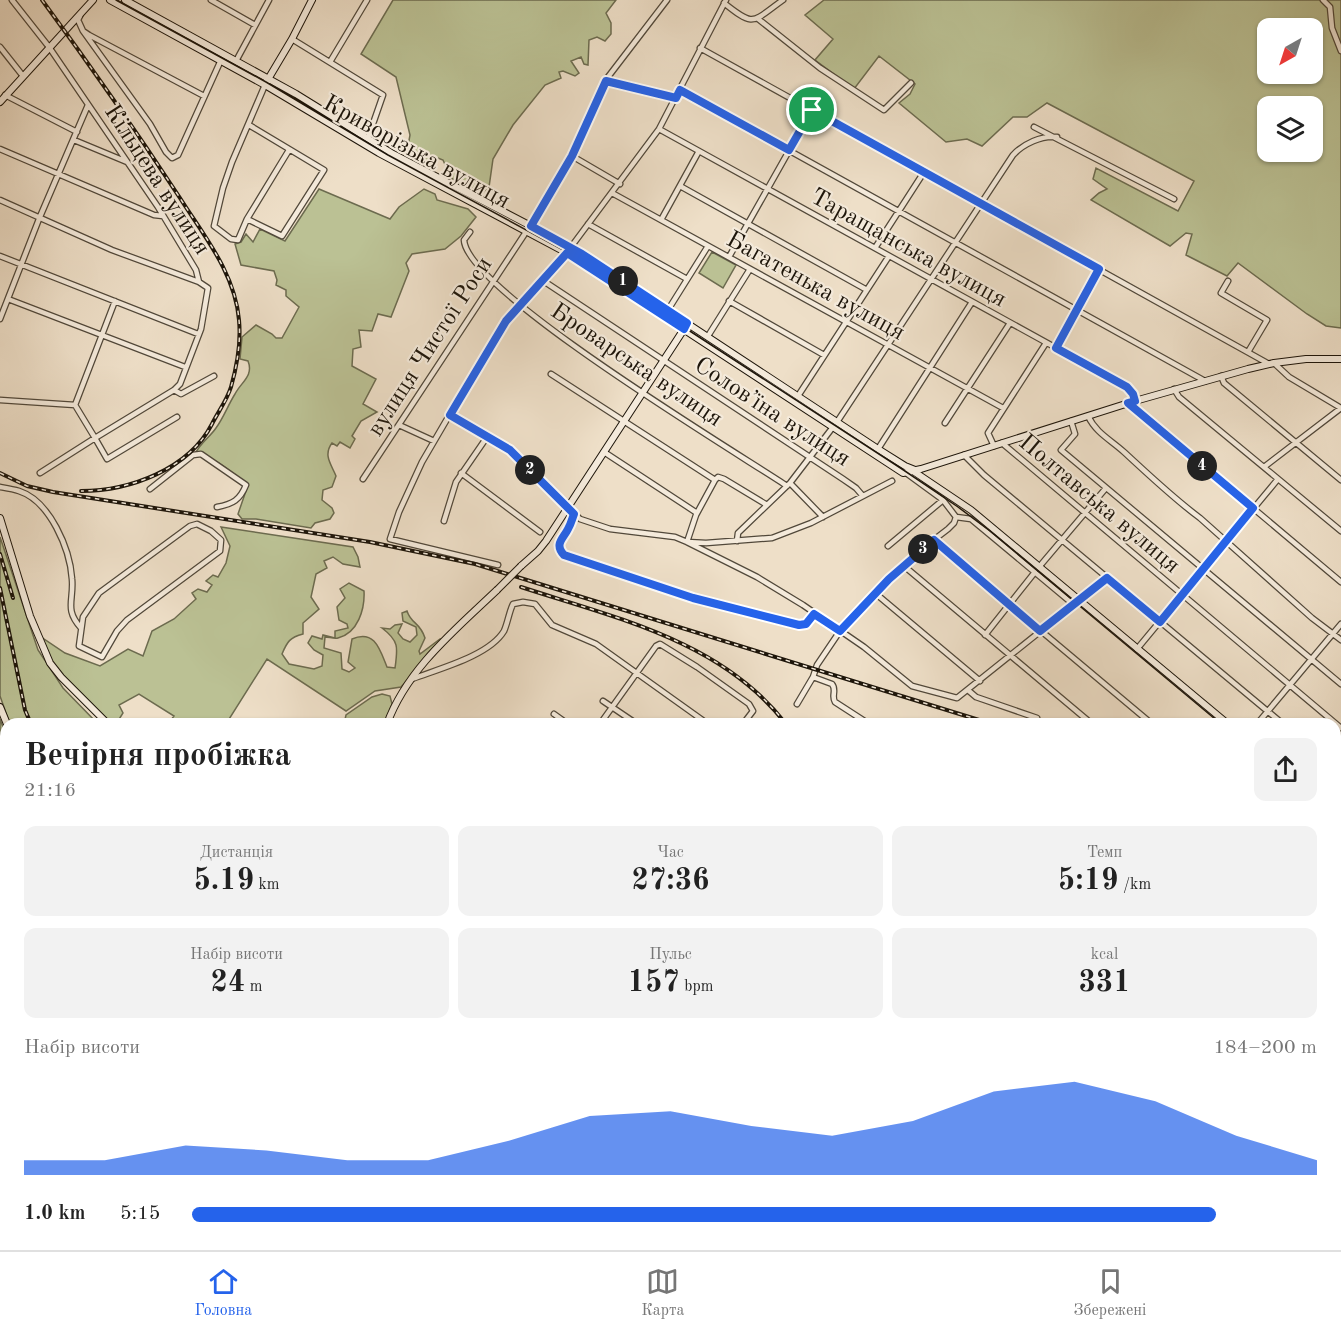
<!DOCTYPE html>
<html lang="uk">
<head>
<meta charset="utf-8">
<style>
	:root { --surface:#fff; --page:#f2f2f2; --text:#222; --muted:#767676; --line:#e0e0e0; --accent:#2563eb }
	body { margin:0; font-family:"Old Standard TT",serif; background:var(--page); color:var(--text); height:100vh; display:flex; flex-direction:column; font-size:22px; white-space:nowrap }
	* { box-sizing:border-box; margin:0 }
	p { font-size:20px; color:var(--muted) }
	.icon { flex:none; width:33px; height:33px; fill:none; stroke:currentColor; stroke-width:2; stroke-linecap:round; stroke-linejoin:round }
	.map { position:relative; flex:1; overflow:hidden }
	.sheet { position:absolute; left:0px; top:718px; width:1341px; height:532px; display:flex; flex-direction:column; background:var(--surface); border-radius:18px 18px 0 0; box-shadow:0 2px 4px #0004 }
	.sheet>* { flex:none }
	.needle { width:39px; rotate:219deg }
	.fabs { position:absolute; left:1257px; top:18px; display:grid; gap:12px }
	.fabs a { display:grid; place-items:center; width:66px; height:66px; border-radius:12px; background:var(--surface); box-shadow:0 2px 4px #0004; font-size:30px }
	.pin { position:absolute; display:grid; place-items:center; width:51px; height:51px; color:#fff; margin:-26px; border:3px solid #fff; border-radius:50%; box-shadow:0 2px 6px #0007 }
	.km { position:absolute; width:30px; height:30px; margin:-15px; border-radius:50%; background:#222; color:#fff; font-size:16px; line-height:30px; text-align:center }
	.round { display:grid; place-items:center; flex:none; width:63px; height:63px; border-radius:12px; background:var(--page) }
	.overview { display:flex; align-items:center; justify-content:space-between; height:102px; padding:0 24px }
	h1 { font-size:33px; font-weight:600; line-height:45px }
	.metrics { display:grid; grid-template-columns:repeat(3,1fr); gap:9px; height:102px; padding:6px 24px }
	.metrics div { display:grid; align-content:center; border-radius:12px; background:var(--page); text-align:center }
	.metrics b { font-size:30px; font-weight:600 }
	.metrics small { font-size:16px; font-weight:400 }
	.metrics p { font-size:16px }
	.chart { height:168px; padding:12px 24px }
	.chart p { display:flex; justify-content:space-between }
	.chart svg { width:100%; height:108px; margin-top:6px; fill:var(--accent); opacity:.7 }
	ul { padding:0 24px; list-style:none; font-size:20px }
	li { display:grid; grid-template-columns:96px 72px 1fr; align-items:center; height:45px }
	li i { height:15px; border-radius:8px; background:var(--accent) }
	.dock { display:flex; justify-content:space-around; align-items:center; height:84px; border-top:2px solid var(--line); background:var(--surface); font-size:16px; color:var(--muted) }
	.dock a { display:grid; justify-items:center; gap:3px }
	.dock .on { color:var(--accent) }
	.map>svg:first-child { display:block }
	.green { fill:#bbc194; stroke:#6c6b4f; stroke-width:1.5; fill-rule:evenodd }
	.water { fill:#9ebac0; stroke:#6a7877; stroke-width:1.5 }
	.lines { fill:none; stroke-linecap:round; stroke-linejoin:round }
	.street-casing { stroke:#51483a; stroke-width:7 }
	.secondary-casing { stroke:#1d150a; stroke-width:8 }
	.street { stroke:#f4eadb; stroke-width:4.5 }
	.secondary { stroke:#f4eadb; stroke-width:6 }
	.tram { stroke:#1d150a; stroke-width:1.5 }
	.rail-casing { stroke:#1d150a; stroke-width:4 }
	.rail { stroke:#f4eadb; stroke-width:1.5; stroke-dasharray:4.5; stroke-linecap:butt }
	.secondary-bridge-casing { stroke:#1d150a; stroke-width:8; stroke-linecap:butt }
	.secondary-bridge { stroke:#f4eadb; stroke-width:6 }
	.route-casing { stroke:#fff; stroke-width:12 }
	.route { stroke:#2563eb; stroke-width:8 }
	.labels { text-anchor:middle; stroke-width:4.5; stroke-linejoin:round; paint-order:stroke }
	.street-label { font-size:24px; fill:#1d150a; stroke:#f4eadb }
</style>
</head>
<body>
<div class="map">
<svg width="1341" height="1250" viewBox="0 0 1341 1250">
	<rect width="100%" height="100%" fill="#eedfc8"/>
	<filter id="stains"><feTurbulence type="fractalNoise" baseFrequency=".00333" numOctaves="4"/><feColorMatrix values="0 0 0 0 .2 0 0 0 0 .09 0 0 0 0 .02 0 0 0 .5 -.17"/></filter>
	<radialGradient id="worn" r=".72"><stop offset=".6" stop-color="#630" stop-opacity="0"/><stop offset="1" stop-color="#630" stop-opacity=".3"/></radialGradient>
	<path class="green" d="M393 0H616L606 13 611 23V34L605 41 597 37 589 40 588 65 584 64 581 57 571 61 579 73 575 76 563 71 559 72 561 78 545 85 513 125 493 159 489 187 480 195 451 178 443 160 438 158 416 163 406 157 410 135 396 77 361 54Z
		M824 0H1341V328L1326 326 1307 314 1238 263 1227 276 1186 255 1192 234 1186 233 1170 246 1091 200 1099 193 1107 189 1093 179 1096 168 1178 211 1194 181 1047 103 1027 117H1013L982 146 967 139 946 142 899 103 910 94 915 84 879 56 854 89 815 60 833 39 805 15ZM1268 28H1312V74H1268ZM1268 106H1312V152H1268Z
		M319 189 390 219 399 207 424 189 435 194 437 200 468 209 476 217 461 236 445 249 412 254 406 263 409 271 391 317 378 314 372 331 359 330 361 347 353 349 352 366 376 379 363 404 377 412 361 421 352 436 355 439 350 448 340 442 337 446 332 443C323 455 331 464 336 476L332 487 323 490 322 500 332 508 334 513 330 519 315 523 311 528 256 519H242L238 514 248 485C232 473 215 456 195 454 200 443 210 437 216 428 224 417 228 405 235 394 241 382 254 376 248 361L240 359 242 337 256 325 272 334 276 338H282L299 307 286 296V290L276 285 277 280 274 271 241 265 235 244 241 242 246 234 253 242 260 229 285 241Z
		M712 252 736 265 723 288 699 273Z
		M221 527 353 547 358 557 360 567 343 564 333 557 324 561 327 568 316 574 311 597 319 609 303 623V634C290 637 287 642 282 654L289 664 314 669 322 666 323 655 314 650 308 643 312 636 322 639 323 635 335 638V631L348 628 347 624 339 620 337 607 345 598 340 589 349 583 364 591C365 609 358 633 338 638 334 639 329 637 325 637L324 648 341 653 342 669 349 672 355 668 348 662 352 639C375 629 380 650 387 667L395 668C398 647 399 641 382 628L390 629 395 625 402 624 398 633 403 639 410 642 417 635 416 627 403 621 402 613 407 611C411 624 420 622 425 638L419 651 420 654 440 639H444L401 687 375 691 346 711 267 659 226 724H168L174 716 139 694 119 705 123 713 118 721 121 724H111L62 676 51 661 41 637 65 653 100 666 128 649 143 656 152 631 174 619 196 599 192 593 198 589 207 592 212 585 206 581 213 575 218 577 226 563 230 546Z
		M0 537 38 650 63 688 98 724H10L0 696Z
		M382 694 390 696 392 704 385 724H344L346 715 372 697Z
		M0 719 6 735V860L0 861Z
		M289 1245H401L396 1250H285Z"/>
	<path class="water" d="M0 1073 6 1078V1161H0Z
		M642 1245H1211L1222 1250H634Z"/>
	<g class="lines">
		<g class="street-casing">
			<path id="street" d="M211 0 255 25
				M1323 0 1330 7 1332 28 1341 51
				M724 3C755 28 752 22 783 0
				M80 16 78 20 83 31 89 35 204 96
				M757 18 820 68 884 110 911 83
				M83 31 150 124 166 152 172 158 178 155 221 60
				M292 39 383 95 368 138
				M0 47 23 76
				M700 48 1269 364
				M236 61 269 0
				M330 62 367 0
				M606 81 677 98
				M265 85 232 162 223 188 214 226 231 239 238 240 247 219 289 150
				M680 90 1205 381
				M5 95 77 132
				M1034 127 1174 199
				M659 129 1127 387 1133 394 1135 401
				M74 140 127 162
				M0 149 154 215 163 216
				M572 156 620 184
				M680 186 867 290
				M612 193 1003 408
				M0 200 112 250 199 282
				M247 219 282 236 324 170 249 125
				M661 220 699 151
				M588 224 687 279
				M531 226 572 156 608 77 667 0
				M470 232 464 240C466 290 736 452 787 486
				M571 247 659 129 726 0
				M875 248 924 172
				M0 256 198 334
				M729 257 812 110
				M542 280 843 479 856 488 862 495
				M1228 281 1221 293 1267 320 1248 352
				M8 299 185 367
				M729 301 824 355
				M668 310 708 246
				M0 319 39 219 88 105
				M708 336 750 269
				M1056 348 1099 269
				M1274 363 1289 377 1341 408
				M551 374 715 480 718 477 724 479 767 505
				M1221 376 1224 383 1341 480
				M1174 389 1179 397 1341 531
				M174 390 181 394 214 376
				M798 396 889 256
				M0 400 75 405 95 438 174 390 180 384 201 329 208 288 199 282 196 270 158 207 49 47 12 0
				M1128 403 1341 582
				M75 405 115 301
				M450 415 510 450 580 519 610 529 675 537 687 542 706 543 772 538 811 523 892 481
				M1088 416C1096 433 1111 440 1124 452 1149 475 1173 498 1200 518L1312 618 1341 640
				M1071 421 1075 434 1061 450 1341 684
				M837 422 1013 155C1023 144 1042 135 1057 137
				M945 423 1010 323
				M399 425 434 441
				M1002 443 1341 728
				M994 446 988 433 1046 343
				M878 449 972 302
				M604 452 697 513
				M964 455 984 475 1283 724
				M1264 467 1341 408
				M40 473 95 438 107 459 177 417
				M461 473 540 532
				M906 473 943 500 956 517
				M363 479 526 232
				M790 483 823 517
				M0 487C6 488 13 489 19 491 50 501 70 549 72 579 74 601 64 609 81 628
				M150 489 193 455 201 454 246 485C240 500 233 504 217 507
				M574 514C570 525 560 537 559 547L564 555 573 559 693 598 799 625 806 624 814 614
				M956 517 971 519 1073 604
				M444 521 456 482 487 437
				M197 524 211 531 221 540 220 551 127 620 117 631 102 657 79 646 83 617 99 593 190 526Z
				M737 541 738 533 790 483 833 427
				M934 541 1152 724
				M687 542 757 577 803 605 864 647 912 686 957 698 1107 578
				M687 542 696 515 715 480
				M888 546 943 500
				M498 565 390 539 399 512 422 462 492 342 519 305 567 253
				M904 566 1092 724
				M1039 567 1106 488
				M875 593 980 681
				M985 635 1035 572
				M1137 649 1278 479
				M813 677 832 684C837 690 831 696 835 702L869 724
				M412 679C438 669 489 656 504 631 508 622 509 612 513 604L523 602 535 604 552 625 596 644 708 724
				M969 691 976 697 1037 718
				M603 701 637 724
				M797 704 813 677 817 665 840 631 889 579 918 552 948 529 954 523 956 517
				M554 714 568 724
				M600 724 656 646 660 644 697 667 749 704 753 711 743 724
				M1257 724 1341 624
				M1335 768 1341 773
				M1335 871 1341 872
				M1335 917 1341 911
				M1335 954 1341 957
				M1335 1004 1339 996 1341 998
				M1335 1140 1341 1145
				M0 1183 6 1184
				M127 1245 135 1250
				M1299 1245 1307 1250
				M11 1250 19 1245
				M110 1250 116 1245
				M277 1250 280 1245
				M1334 1250V1245"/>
		</g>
		<g class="secondary-casing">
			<path id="secondary" d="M110 0 265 85 379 153 567 253 903 473 921 469 1135 401 1248 369 1274 363 1306 359H1341
				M125 0 296 94 393 154 571 247 878 449 905 466 915 470
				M267 81 292 39 312 0
				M0 102 93 0
				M913 471 971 510 1228 724
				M0 518 30 616 50 663 61 677 108 724
				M521 566 538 551 546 541 686 326
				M0 707 7 724
				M387 724C407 669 455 630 497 590
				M1335 801 1341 796
				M1335 995H1341
				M454 1250 456 1245"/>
		</g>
		<use href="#street" class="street"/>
		<use href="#secondary" class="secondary"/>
		<path class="tram" d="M116 0 266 82 388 155 576 257 902 469 958 507 990 531 1221 724
			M1335 807 1341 810"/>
		<g class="rail-casing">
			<path id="rail" d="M42 0C90 65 136 131 180 198 204 236 235 273 239 320 241 341 237 366 231 387 227 400 218 412 212 424 189 469 130 491 81 491
				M0 473 27 486 53 492 370 542 475 564 992 724
				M0 554 13 598
				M521 587C616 618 722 641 786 724
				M0 588 25 710 31 724
				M1335 831 1341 833
				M0 861 6 860
				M0 932 6 936
				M0 1028 6 1042
				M1335 1052 1341 1055
				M599 1250 607 1245"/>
		</g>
		<use href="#rail" class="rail"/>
		<g class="secondary-bridge-casing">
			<path id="secondary-bridge" d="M497 590 521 566"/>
		</g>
		<use href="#secondary-bridge" class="secondary-bridge"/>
	</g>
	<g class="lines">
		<g class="route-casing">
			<path id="route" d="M606 81 676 98 680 90 789 150 812 110 1099 269 1056 348 1127 387 1133 394 1135 401 1128 403 1253 508 1160 622 1107 578 1040 631 934 540 889 579 840 631 814 614 806 624 799 625 693 598 564 555C554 544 563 539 568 529 571 524 572 519 574 514L510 450 450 415 506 321 567 253 684 329 687 323 582 254 531 226 572 156Z"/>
		</g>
		<use href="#route" class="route"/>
	</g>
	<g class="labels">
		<g class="street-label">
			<text transform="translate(417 151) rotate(29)" y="8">Криворізька вулиця</text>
			<text transform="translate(158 179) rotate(57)" y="8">Кільцева вулиця</text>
			<text transform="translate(909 247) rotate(29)" y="8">Таращанська вулиця</text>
			<text transform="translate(816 285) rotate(29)" y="8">Багатенька вулиця</text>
			<text transform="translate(429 346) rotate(-57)" y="8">вулиця Чистої Роси</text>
			<text transform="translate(637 364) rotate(34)" y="8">Броварська вулиця</text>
			<text transform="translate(773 411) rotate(33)" y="8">Соловʼїна вулиця</text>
			<text transform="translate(1100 503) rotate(40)" y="8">Полтавська вулиця</text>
		</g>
	</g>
	<rect width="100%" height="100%" filter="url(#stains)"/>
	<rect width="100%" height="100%" fill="url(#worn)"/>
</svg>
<div class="fabs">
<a><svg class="needle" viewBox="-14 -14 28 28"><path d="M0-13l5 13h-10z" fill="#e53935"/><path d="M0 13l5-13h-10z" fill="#767676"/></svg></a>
<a><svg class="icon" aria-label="layers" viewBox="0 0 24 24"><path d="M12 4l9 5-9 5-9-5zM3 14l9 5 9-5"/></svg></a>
</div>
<div class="pin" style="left:812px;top:110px;background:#1e9e55"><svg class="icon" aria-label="arrive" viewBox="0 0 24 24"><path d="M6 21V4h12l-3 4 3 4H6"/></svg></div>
<b class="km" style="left:623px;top:281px">1</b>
<b class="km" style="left:530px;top:470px">2</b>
<b class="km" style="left:923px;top:549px">3</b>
<b class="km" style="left:1202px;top:466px">4</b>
<section class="sheet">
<div class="overview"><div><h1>Вечірня пробіжка</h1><p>21:16</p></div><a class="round"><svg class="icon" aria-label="share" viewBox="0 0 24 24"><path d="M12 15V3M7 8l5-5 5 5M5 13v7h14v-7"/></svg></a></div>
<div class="metrics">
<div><p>Дистанція</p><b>5.19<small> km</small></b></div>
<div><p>Час</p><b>27:36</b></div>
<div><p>Темп</p><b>5:19<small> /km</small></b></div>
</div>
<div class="metrics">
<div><p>Набір висоти</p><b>24<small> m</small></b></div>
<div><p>Пульс</p><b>157<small> bpm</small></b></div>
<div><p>kcal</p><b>331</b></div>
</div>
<div class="chart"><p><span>Набір висоти</span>184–200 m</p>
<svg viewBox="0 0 160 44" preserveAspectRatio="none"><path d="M0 44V38L10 38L20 32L30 34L40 38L50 38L60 30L70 20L80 18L90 24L100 28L110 22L120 10L130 6L140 14L150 28L160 38V44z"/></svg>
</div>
<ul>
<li><b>1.0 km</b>5:15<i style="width:91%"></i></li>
</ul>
</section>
</div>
<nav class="dock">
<a class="on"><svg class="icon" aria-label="home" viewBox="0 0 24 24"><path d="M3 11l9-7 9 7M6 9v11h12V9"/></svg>Головна</a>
<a><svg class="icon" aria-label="map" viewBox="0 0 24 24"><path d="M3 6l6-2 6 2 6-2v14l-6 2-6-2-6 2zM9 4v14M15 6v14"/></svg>Карта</a>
<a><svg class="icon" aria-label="saved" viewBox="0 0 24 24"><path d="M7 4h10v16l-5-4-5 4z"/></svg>Збережені</a>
</nav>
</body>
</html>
